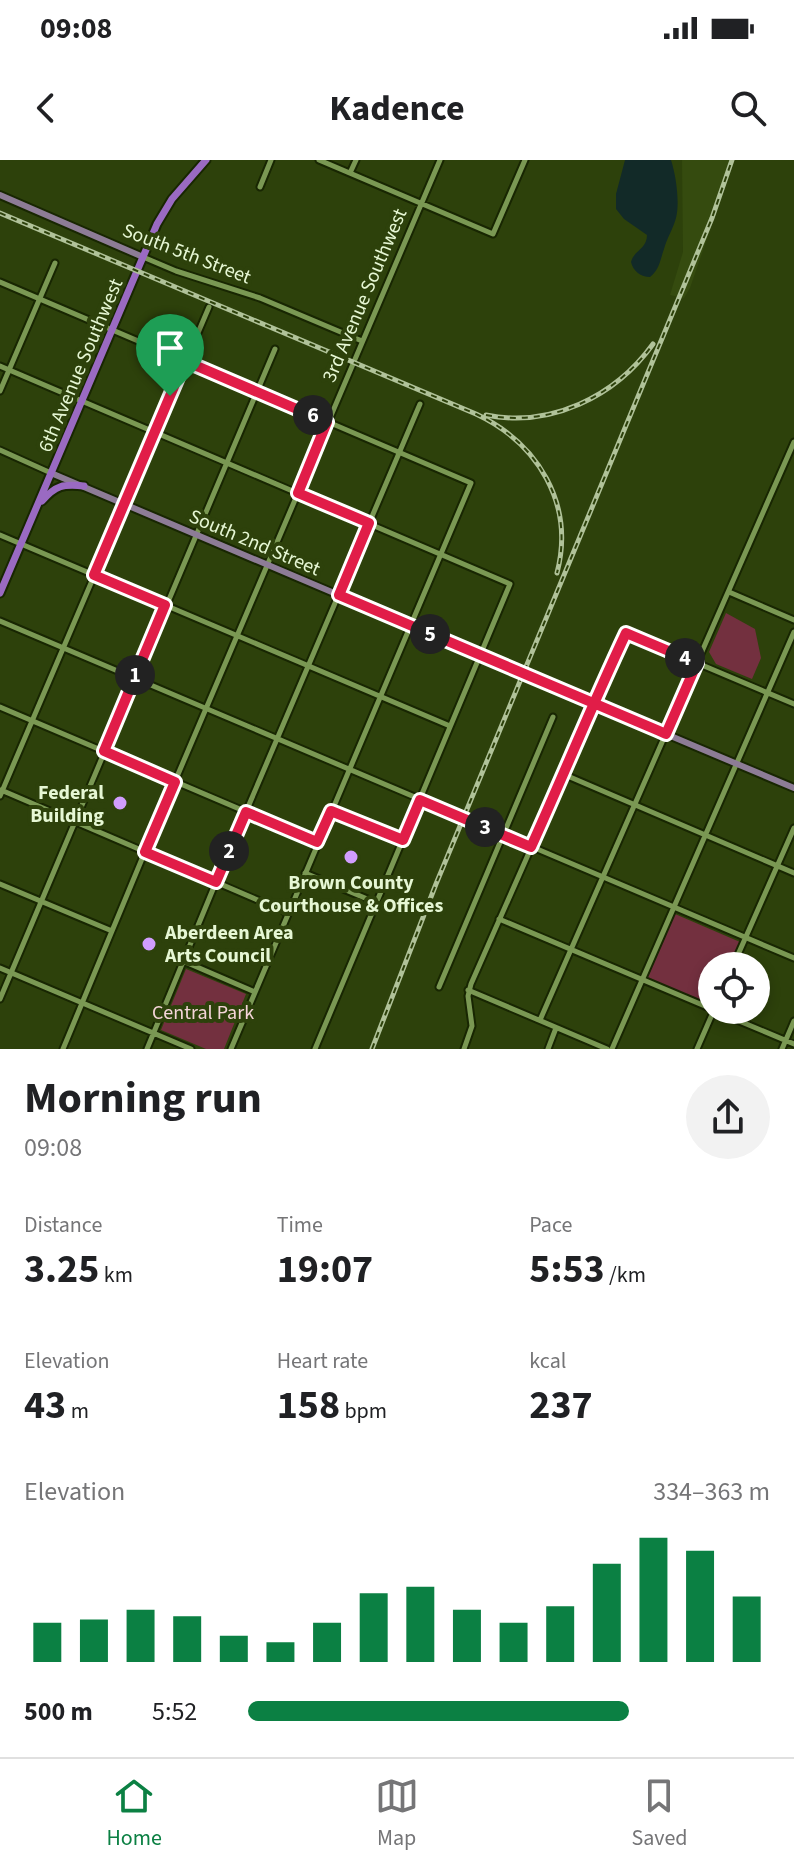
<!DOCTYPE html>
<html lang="en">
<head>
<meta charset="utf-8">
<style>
	:root { --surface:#fff; --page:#f2f2f2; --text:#202124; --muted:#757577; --line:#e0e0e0; --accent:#0b8043 }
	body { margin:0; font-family:"Source Sans 3",sans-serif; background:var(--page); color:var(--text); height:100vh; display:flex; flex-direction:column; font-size:30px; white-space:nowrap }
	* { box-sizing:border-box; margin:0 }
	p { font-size:26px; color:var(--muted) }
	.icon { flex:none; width:44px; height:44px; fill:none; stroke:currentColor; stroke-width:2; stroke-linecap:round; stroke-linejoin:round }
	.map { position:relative; height:889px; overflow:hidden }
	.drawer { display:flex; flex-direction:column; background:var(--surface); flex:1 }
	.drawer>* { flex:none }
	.controls { position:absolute; left:698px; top:792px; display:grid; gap:16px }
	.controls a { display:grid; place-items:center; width:72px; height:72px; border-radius:50%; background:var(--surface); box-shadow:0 4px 12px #0003; font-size:40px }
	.pin { position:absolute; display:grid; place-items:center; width:68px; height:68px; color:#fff; margin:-82px -34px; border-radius:50% 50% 50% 0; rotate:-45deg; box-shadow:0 0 8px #0007 }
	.pin .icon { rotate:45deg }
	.km { position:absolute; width:40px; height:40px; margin:-20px; border-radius:50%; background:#222; color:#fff; font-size:22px; line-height:40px; text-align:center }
	.round { display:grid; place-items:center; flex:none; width:84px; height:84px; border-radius:42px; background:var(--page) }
	.head { display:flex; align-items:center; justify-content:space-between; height:136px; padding:0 24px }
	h1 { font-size:44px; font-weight:700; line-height:60px }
	.metrics { display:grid; grid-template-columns:repeat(3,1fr); gap:12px; height:136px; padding:8px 24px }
	.metrics div { display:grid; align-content:center }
	.metrics b { font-size:40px; font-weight:700 }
	.metrics small { font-size:22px; font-weight:400 }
	.metrics p { font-size:22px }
	.chart { height:224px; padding:16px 24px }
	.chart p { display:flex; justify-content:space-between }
	.chart svg { width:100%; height:144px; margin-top:8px; stroke:var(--accent); stroke-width:6 }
	ul { padding:0 24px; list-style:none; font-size:26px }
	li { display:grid; grid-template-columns:128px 96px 1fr; align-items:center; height:60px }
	li i { height:20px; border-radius:10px; background:var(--accent) }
	.status { display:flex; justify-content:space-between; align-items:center; height:56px; padding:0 40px; background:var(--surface); direction:ltr }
	.status svg { height:22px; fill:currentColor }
	header { display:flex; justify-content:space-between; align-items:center; height:104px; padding:0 24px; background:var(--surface); font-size:36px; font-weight:700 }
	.tab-bar { display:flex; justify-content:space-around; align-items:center; height:112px; border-top:2px solid var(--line); background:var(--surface); font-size:22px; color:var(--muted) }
	.tab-bar a { display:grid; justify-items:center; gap:4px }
	.tab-bar .active { color:var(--accent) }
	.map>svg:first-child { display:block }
	.built { fill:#354b0f }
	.green { fill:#73303f }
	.water { fill:#122a28 }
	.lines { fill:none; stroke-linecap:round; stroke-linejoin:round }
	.minor-casing { stroke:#182602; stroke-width:9 }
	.major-casing { stroke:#182602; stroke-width:10 }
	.highway-casing { stroke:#182602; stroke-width:11 }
	.minor { stroke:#7a9853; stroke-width:5 }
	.major { stroke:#8d7c96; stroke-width:6 }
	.highway { stroke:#9a6ac2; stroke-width:7 }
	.rail-casing { stroke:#b0c299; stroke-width:5 }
	.rail { stroke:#2d410b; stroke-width:2; stroke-dasharray:6; stroke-linecap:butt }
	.major-bridge-casing { stroke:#182602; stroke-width:10; stroke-linecap:butt }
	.major-bridge { stroke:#8d7c96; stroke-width:6 }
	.route-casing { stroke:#fff; stroke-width:16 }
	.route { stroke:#e11d48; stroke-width:10 }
	.poi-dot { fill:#d19dfe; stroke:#2d410b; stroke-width:3 }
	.labels { text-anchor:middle; stroke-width:8; stroke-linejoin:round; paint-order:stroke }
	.street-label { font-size:20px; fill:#e6f7d4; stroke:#2d410b }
	.poi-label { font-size:20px; font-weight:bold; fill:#e6f7d4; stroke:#2d410b; text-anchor:end }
	.park-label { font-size:20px; fill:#f5d5d9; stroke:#2d410b }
</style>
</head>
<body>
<div class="status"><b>09:08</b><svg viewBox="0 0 49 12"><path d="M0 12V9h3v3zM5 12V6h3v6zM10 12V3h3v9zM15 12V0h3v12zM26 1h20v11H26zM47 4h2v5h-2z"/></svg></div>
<header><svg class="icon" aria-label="back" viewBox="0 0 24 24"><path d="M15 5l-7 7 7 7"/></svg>Kadence<svg class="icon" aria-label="search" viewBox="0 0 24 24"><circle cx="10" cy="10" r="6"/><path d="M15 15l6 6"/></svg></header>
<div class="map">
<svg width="794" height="889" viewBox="0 0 794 889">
	<rect width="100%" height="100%" fill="#2d410b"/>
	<path class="built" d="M682 0H734L690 128 684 138 670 135 683 92Z"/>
	<path class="green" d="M726 453 755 469 761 498 752 519 716 504 709 492Z
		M675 754 740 782 730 806H712V846L647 819Z
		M186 809 246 834 224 889H206L161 870Z"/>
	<path class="water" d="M625 0H671C676 15 680 43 676 58 673 69 667 78 664 89 660 100 660 109 650 117 641 117 633 111 631 102 634 90 647 89 647 75L624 59 616 49V34Z"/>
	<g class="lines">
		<g class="minor-casing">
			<path id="minor" d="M319 0 493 74 525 0
				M350 13 356 0
				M260 27 271 0
				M143 97 176 111 260 138 362 181
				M0 122 471 323 231 889
				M0 206 510 424 315 889
				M0 231 55 103
				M0 290 51 313
				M0 375 450 566
				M729 432 794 460
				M0 461 794 798
				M0 547 317 682
				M563 614 794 713
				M1 630 288 753
				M0 636 209 147
				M331 651 403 680
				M305 713 377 743
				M0 724 112 771
				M499 759 712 849
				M183 801 255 832
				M733 806 794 668
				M0 808 191 889
				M439 827 553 557
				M468 830 607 889
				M0 839 275 189
				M713 850 794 884
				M540 860 794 282
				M63 889 144 694 440 0
				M147 889 216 722 420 244
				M464 889 472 866 468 836 471 824 626 473 794 544
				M548 889 556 868
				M612 889 794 472
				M697 889 714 850
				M782 889 794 861"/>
		</g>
		<g class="major-casing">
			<path id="major" d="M0 35 143 97
				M51 313 473 492
				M487 498 515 510
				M542 521 586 540
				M602 547 794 628"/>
		</g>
		<g class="highway-casing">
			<path id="highway" d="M42 341C56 325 63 324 84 326
				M0 433 157 64 172 39 206 0"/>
		</g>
		<use href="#minor" class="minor"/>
		<use href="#major" class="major"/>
		<use href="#highway" class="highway"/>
		<g class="rail-casing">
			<path id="rail" d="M0 53 476 254C538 283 575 344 557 413
				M486 255C550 268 615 237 653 184
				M372 889 436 724 712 58 732 0"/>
		</g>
		<use href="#rail" class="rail"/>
		<g class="major-bridge-casing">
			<path id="major-bridge" d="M473 492 487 498
				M515 510 542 521
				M586 540 602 547"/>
		</g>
		<use href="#major-bridge" class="major-bridge"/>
	</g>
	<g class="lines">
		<g class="route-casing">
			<path id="route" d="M170 236 94 415 165 445 104 591 175 622 145 692 216 722 246 652 317 682 331 651 403 680 420 640 531 687C563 616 593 543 626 473L697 503 666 574 657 570C551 525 444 480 339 435L369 363 298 333 327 262 185 201 170 236"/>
		</g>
		<use href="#route" class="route"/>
	</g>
	<g class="poi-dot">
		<circle cx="120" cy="643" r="8"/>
		<circle cx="351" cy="697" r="8"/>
		<circle cx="149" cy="784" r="8"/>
	</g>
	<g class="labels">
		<g class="street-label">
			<text transform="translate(187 93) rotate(21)" y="7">South 5th Street</text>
			<text transform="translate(364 135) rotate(-67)" y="7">3rd Avenue Southwest</text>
			<text transform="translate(80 205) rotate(-67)" y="7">6th Avenue Southwest</text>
			<text transform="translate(255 382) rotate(23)" y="7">South 2nd Street</text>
		</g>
		<g class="poi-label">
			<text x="104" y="639">Federal<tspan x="104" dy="23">Building</tspan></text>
			<text x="351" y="729" text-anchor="middle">Brown County<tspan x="351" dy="23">Courthouse &amp; Offices</tspan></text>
			<text x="165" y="779" text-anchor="start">Aberdeen Area<tspan x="165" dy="23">Arts Council</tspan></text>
		</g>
		<g class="park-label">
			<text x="203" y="859">Central Park</text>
		</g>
	</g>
</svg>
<div class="controls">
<a><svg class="icon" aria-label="locate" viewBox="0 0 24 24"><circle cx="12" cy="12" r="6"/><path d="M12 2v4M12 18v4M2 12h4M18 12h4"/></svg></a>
</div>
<div class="pin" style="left:170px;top:236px;background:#1e9e55"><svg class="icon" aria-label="arrive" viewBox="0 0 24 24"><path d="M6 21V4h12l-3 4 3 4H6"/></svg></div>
<b class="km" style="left:135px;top:515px">1</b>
<b class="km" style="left:229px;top:691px">2</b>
<b class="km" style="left:485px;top:667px">3</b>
<b class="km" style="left:685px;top:498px">4</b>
<b class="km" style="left:430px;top:474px">5</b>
<b class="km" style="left:313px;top:255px">6</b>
</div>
<section class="drawer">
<div class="head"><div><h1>Morning run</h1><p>09:08</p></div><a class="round"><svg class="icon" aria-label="share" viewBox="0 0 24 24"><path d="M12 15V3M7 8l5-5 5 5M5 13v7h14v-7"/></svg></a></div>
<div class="metrics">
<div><p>Distance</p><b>3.25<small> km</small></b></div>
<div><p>Time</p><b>19:07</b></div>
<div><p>Pace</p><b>5:53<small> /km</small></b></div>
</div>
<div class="metrics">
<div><p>Elevation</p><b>43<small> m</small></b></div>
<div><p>Heart rate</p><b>158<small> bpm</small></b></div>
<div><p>kcal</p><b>237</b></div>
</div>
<div class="chart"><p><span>Elevation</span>334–363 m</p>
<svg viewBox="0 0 160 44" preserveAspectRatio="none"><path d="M5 44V32M15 44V31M25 44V28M35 44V30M45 44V36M55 44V38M65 44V32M75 44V23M85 44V21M95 44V28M105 44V32M115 44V27M125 44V14M135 44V6M145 44V10M155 44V24"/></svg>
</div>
<ul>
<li><b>500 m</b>5:52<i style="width:73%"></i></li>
</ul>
</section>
<nav class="tab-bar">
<a class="active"><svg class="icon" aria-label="home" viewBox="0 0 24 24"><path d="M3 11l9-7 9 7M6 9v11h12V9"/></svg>Home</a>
<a><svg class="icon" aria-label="map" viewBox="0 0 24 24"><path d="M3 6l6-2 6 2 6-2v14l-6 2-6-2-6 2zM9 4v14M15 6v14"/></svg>Map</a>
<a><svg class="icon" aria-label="saved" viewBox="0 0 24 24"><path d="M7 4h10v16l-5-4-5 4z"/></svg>Saved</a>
</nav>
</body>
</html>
